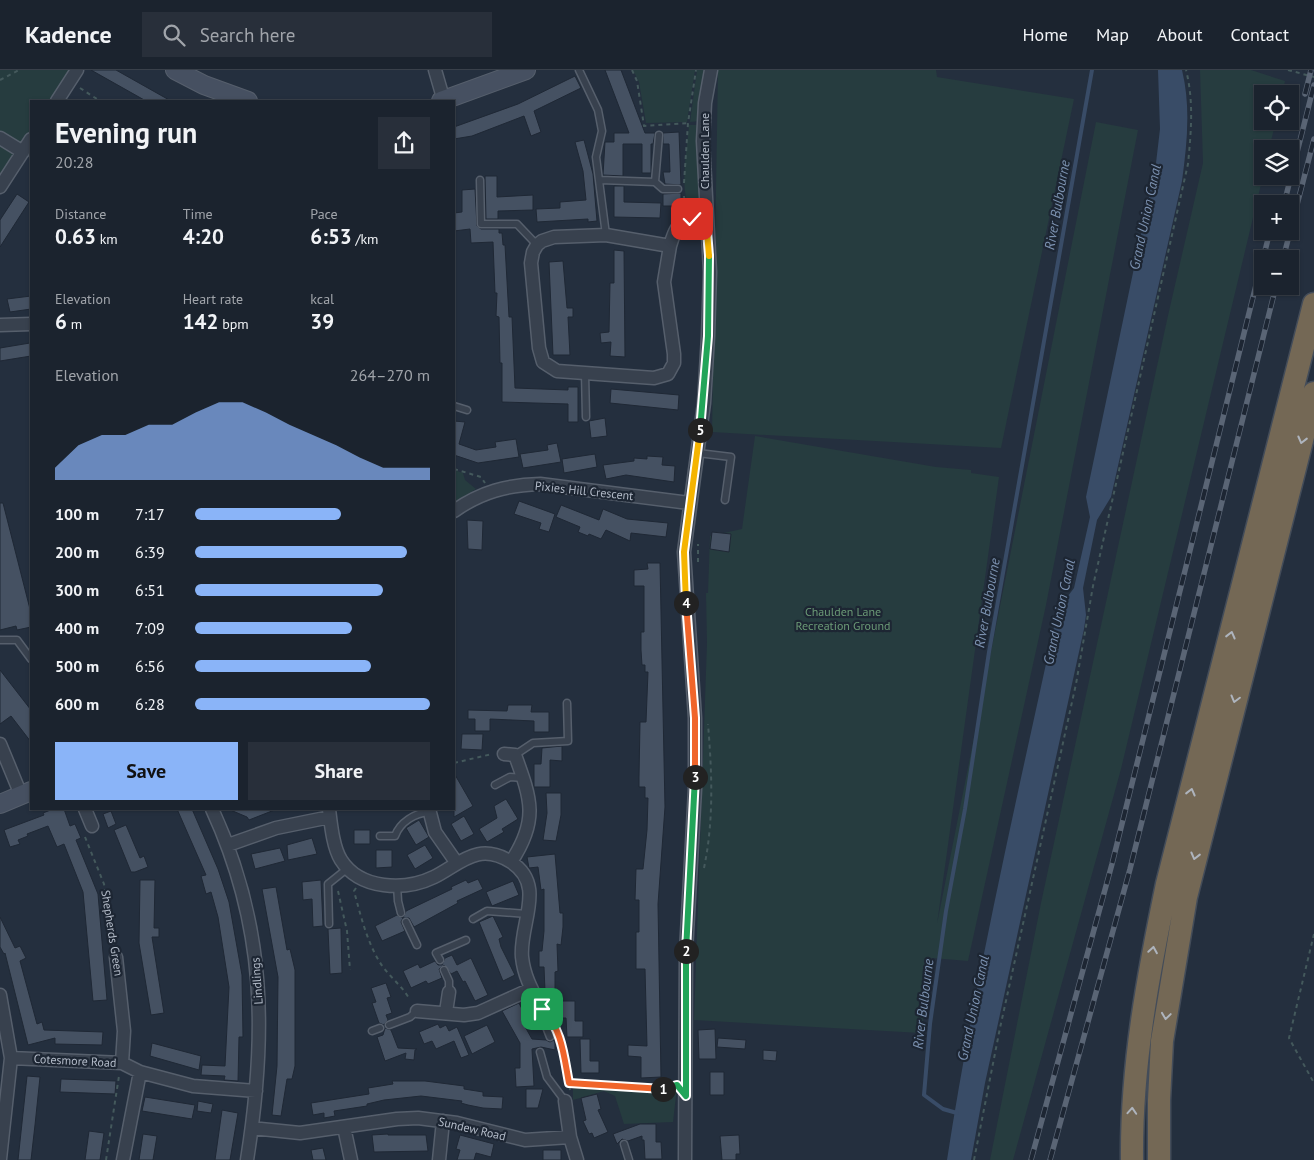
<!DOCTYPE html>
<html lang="en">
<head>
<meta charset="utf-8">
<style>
	:root { --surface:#1b232e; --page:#282f3a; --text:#f1f3f6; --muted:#a0a4aa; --line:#39404a; --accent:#8ab4f8 }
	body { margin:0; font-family:"PT Sans",sans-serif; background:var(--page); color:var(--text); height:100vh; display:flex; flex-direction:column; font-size:19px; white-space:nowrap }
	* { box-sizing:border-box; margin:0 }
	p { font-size:16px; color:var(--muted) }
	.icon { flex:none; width:28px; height:28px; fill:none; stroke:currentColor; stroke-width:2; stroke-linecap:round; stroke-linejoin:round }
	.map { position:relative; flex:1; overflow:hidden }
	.details { position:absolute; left:30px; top:30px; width:425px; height:710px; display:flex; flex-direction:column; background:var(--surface); border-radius:0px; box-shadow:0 1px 4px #0004,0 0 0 1px var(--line) }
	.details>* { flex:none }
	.fabs { position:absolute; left:1254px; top:15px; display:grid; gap:10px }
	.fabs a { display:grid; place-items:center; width:45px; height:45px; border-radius:0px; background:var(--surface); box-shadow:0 1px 4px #0004,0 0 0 1px var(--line); font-size:25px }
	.pin { position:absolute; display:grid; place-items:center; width:42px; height:42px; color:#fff; margin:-21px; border-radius:10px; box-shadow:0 2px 8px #0006 }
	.km { position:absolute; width:25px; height:25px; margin:-12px; border-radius:50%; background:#222; color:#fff; font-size:14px; line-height:25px; text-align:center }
	.round { display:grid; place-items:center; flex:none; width:52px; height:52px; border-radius:0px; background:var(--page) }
	.headline { display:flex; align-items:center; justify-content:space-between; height:85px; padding:0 25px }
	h1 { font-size:28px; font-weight:700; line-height:38px }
	.stats { display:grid; grid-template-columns:repeat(3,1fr); gap:8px; height:85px; padding:5px 25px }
	.stats div { display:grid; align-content:center }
	.stats b { font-size:21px; font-weight:700 }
	.stats small { font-size:14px; font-weight:400 }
	.stats p { font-size:14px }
	.chart { height:140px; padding:10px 25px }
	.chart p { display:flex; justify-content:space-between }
	.chart svg { width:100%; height:90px; margin-top:5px; fill:var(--accent); opacity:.7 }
	.button { display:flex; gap:10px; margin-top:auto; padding:10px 25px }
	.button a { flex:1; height:58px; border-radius:0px; background:var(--accent); color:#111; font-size:20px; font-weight:700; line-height:58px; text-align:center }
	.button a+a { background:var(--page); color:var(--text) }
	ul { padding:0 25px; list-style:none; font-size:16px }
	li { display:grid; grid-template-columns:80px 60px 1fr; align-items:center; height:38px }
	li i { height:12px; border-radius:6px; background:var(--accent) }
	header { display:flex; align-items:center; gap:30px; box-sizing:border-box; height:70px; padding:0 25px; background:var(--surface); border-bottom:1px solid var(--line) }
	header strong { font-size:24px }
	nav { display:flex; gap:28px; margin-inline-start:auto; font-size:18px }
	.search { width:350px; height:45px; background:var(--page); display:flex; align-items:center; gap:12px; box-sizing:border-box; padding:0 18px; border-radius:0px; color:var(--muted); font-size:19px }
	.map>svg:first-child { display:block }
	.green { fill:#263c3f }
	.water { fill:#394c67 }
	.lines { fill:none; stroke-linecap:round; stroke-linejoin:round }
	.stream { stroke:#394c67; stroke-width:4 }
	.building { fill:#455162; stroke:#1f2835 }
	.lane-casing { stroke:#565f6c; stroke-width:9 }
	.street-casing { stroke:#565f6c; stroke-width:15 }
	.secondary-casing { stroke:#565f6c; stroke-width:20 }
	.highway-casing { stroke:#434c59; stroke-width:25 }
	.path { stroke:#44595c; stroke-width:2; stroke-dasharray:4 4; stroke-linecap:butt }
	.lane { stroke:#38414e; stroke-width:6 }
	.street { stroke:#38414e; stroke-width:12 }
	.secondary { stroke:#465061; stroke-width:18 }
	.highway { stroke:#746855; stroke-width:22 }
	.rail-casing { stroke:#5a6575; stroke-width:5.5 }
	.rail { stroke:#1d2633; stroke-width:4; stroke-dasharray:11; stroke-linecap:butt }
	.oneway { stroke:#aeb4bd }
	.split-1-casing { stroke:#fff; stroke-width:10 }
	.split-2-casing { stroke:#fff; stroke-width:10 }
	.split-3-casing { stroke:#fff; stroke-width:10 }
	.split-4-casing { stroke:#fff; stroke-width:10 }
	.split-5-casing { stroke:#fff; stroke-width:10 }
	.split-6-casing { stroke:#fff; stroke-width:10 }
	.split-7-casing { stroke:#fff; stroke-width:10 }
	.split-1 { stroke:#f0652b; stroke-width:6 }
	.split-2 { stroke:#22a559; stroke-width:6 }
	.split-3 { stroke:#22a559; stroke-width:6 }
	.split-4 { stroke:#f0652b; stroke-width:6 }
	.split-5 { stroke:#f5b400; stroke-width:6 }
	.split-6 { stroke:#22a559; stroke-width:6 }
	.split-7 { stroke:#f5b400; stroke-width:6 }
	.labels { text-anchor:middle; stroke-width:4.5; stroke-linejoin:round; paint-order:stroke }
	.street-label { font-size:12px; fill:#b4bcc9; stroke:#1d2633 }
	.park-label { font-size:12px; fill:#6b9a76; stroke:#1d2633 }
	.water-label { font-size:14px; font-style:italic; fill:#7c92b1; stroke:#1d2633 }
</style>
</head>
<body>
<header>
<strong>Kadence</strong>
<div class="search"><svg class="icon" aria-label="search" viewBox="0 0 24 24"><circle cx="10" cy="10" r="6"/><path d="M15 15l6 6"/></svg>Search here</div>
<nav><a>Home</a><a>Map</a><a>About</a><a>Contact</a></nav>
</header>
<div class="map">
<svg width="1314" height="1090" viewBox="0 0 1314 1090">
	<rect width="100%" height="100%" fill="#242f3e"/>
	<path class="green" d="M0 0H72L51 31H31V60L0 108Z
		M633 0H695L687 52 646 53 639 12Z
		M697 0H706L699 51 690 52Z
		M718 0H936L937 7 1074 29 1001 378 712 362Z
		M1200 0H1251L1285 11 1282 24H1262V51H1276L1269 79H1262L1263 106 1121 699 1013 1090H990L1041 833 1167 250 1203 93Z
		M1096 52 1138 60 1046 535 968 891 932 888 921 963 694 950 707 573 706 523H708L710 466 742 459 755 366 936 397 971 400V403L999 407 937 854Z
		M689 55H698L697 90 702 144C697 142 692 139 689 134 679 119 688 73 689 55Z
		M454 400 463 403 465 410 476 419 454 432Z
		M581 1014 666 1021 677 1017 673 1052 624 1054 615 1026 604 1021 573 1030V1017Z"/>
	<path class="water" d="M1158 0H1182C1191 37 1187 74 1182 111L1111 427 1097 450 1083 518 1086 545 1084 559 985 1013 971 1090H947C975 908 1017 728 1056 548L1062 534 1074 518 1090 447 1086 427 1156 93 1160 59Z"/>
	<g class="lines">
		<path class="stream" d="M957 1043 943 1039 924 1025 930 954 946 841 965 739 989 582 1092 0"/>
	</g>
	<path class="building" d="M91 0H116L171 31H146Z
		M605 0H621L645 63H655L653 74H651V103H642V74H623V106L603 105 605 72H614V63H629Z
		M575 6 581 18 534 41 541 62 531 66 524 46 472 66 454 69V57L518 34Z
		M679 62 681 115 665 114 663 102H670L669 74H663V63Z
		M584 70 593 104 597 151 588 152V149L537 152 536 139 560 138V132L586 130 583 101 575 72Z
		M485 106H497V127L533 125V140L498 141V149H486Z
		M614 116H624V132L661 133 660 148 614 147Z
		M475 119 477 156 481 159H499V163H502L503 175H505L509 247H512L515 318 568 320V317H578V352H568V334L502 332V293H500L499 247 496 246 497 223H495L493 172 471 173 470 159 454 161V143L462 142V120Z
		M681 123V136H663V124Z
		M17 124 29 132 0 177V150Z
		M614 180 624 181 625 287 610 286 611 272 601 273 600 263 609 262 610 213H614Z
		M563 191 567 238H573V247H568L570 285H553L549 192Z
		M31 226V239L10 242 7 229Z
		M30 273 31 286 0 291V278Z
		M611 319 679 325 678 340 610 333Z
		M605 348 607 366 591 368 589 351Z
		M454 351 465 352 459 374 476 380 496 377 495 372 516 369 519 387 478 393 454 385Z
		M557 373 561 392 523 398 520 384 548 380 547 375Z
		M595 384 597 397 564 403 562 389Z
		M647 386 663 387 662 395 675 396 674 412 626 405 606 409 603 395 634 391V388L647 389Z
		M519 431 555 444 549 462 539 459 541 453 514 444Z
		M0 433H3L31 543V557L17 560 16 556 0 560Z
		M561 435 599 450 603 439 627 449 668 453 666 467 631 463 630 471 606 460 601 469 589 464 588 466 578 462 580 457 556 447Z
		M467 450 483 451 482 480 468 479Z
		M712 462 731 464 729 482 710 479Z
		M647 493H660L665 737 658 834 661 1007 641 1008V987L628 986V975L647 976 645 899H636V862H639V830H635L636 799H643L647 760 648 728H645V717H639V707L640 652H646L648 602H645V595H642L641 580V562H644V516H634V500L648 499Z
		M0 600 31 640V672L11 646 0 654Z
		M508 635H532L531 642H549V662H534V651L490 649V661H475V649H468V640L507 641Z
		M462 664H483L482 680 461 679Z
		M562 676V691L550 690V717H534V694H541L542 678Z
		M454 703 473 736 454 747Z
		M546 723H561V745L556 771 543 770 547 743Z
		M506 729 518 749 502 759 504 762 487 772 479 759 497 748 494 736Z
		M53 739H64L70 756 75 754 81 768 76 770 98 824 107 930 93 931 83 822 64 774 57 777 48 756 27 764 28 766 18 770 20 774 10 777 4 760 44 745 43 743Z
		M177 739H192L218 799 229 832 242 905 243 967H239L238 1011 224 1010 225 1006 201 1005 202 995 225 996 229 917 218 847 211 822 206 824 201 806 206 805Z
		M228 739H277L249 750 247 747Z
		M111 741 116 754 108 758 103 744Z
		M464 746 474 764 461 771 451 754Z
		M419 750 429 767 416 775 406 758Z
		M126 755 140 788 144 786 148 797 135 802H131L114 760Z
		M354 760H370V774H354Z
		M312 768 317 784 288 790 287 775Z
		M425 775 433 788 415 799 407 785Z
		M280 778 285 791 255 799 251 784Z
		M376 780H392V797L376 798Z
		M555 784 560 843H563V857L561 875 557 874 558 901 555 902V921H545L544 897H539V881H542L544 861V819L541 820 538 797 529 798 527 787Z
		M478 809 483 819 457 831 458 833 414 857 409 848H403L401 852 405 861 382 871 375 856 397 845 403 848 406 841 452 819 451 817 466 810 468 813Z
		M140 810H155L154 858H159V867H152L164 943 151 945 139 873Z
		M321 810 323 856 313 857 312 829 303 830 302 812Z
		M513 811 519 825 492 836 486 822Z
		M276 817 287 880 290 879 295 900V996L292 1009H287L281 1046 272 1045 277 996 278 907 262 819Z
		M493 846 503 867 499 869 501 877 515 905 503 911 479 852Z
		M0 847 15 878 20 876 26 888 20 891 37 954 42 952 44 960 103 962 102 975 55 974V968L28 975 5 883 4 884 0 877Z
		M341 858 342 903 330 904 328 859Z
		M452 885 457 895 471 888 488 925 475 931 465 911 463 912 457 901 451 904 444 895 439 899 442 908 428 914 426 911 411 918 403 901 418 894 420 898 435 891 438 895H442L445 888Z
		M386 913 391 927 387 928 392 943 386 945 388 950 384 955 379 953 372 933 376 932 371 918Z
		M560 931H575V951H583V967H567L566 948H561Z
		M519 933 528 951 523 953 532 969 546 970 550 972 554 970 555 974V980L541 977 532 979 534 1016 516 1017 515 998H520V973L502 941Z
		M438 954 440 958 446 955 449 961 457 957 469 985 461 988 454 971 436 979 432 971 424 974 419 962Z
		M487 955 495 972 472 984 464 966Z
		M385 958 391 960 398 978 417 979 415 980 414 990 405 989 406 983 385 991 377 967 383 965Z
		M715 959 716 989H699L698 960Z
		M718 968 746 970 745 979 717 977Z
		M580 969H590V991H599V1003H581Z
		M152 973 201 986 199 1000 150 986Z
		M763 980 777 981 776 991 763 990Z
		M710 1002H724V1025H710Z
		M27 1006 40 1007 35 1055 31 1090H18Z
		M61 1009 116 1011 115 1024 60 1022Z
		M392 1011H425L464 1016V1019L483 1022V1026L503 1027 502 1039 483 1038 468 1035 461 1033 462 1031 421 1026 384 1030 367 1034V1036L334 1041 335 1046 324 1048V1043L313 1045 311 1033 369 1024 368 1018 393 1014Z
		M526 1019H543L538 1038H526Z
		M597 1024 601 1039 598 1040 608 1062 594 1068 592 1063 589 1064 583 1051 586 1050 581 1028Z
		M145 1027 195 1035 192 1049 142 1041Z
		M198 1031 213 1034 211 1043 197 1041Z
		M222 1040 238 1043 230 1090H215Z
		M640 1054H656V1072H661L662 1089H645L644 1070H642V1066L628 1071 622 1069 617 1074 613 1064Z
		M89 1061 104 1063 100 1090H85Z
		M143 1064 157 1066 153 1090H139Z
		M388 1064V1065H426L428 1081 374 1082 372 1065Z
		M460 1065 494 1074 491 1087 476 1083 474 1090H457L460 1080 456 1079Z
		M739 1065 740 1084H736V1090H722L720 1066Z
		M323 1078 326 1090H313L311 1080Z
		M543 1080H561V1090H543Z"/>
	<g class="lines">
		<g class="lane-casing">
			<path id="lane" d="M579 0 598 40 602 61 596 87 606 165
				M480 110 481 154H517L537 175
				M600 110 655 112 659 65
				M655 112 663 119H678
				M585 303 586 347
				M454 336 467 340
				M698 383 731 387 725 430
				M0 570H17L31 589
				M515 685 533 673 568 671 567 633
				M495 715 510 707 524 708
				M380 766H395C400 752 415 743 429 742
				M397 815 398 831 401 843
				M473 849 487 841 527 844
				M406 852 417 875
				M329 854 328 814 348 798
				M440 890 436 883 466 870
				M444 900 449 911V922
				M542 939 555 956 561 976
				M542 939 543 949 550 967
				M389 955 410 947 417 941
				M372 961 380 958
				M540 982 547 1007 565 1031
				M624 1074 629 1090"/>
		</g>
		<g class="street-casing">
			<path id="street" d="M435 0 444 31
				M57 31 77 0
				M0 68 23 82
				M0 117 31 69
				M670 176 664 212 674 284V293L668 304 654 308 557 301 543 292 539 278 531 193 533 182 537 175 542 171 554 167 606 165 670 176C677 152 681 149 706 148
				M0 255 31 254
				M454 441C481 422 507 415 540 414L689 433
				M0 674 21 725
				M504 684 515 685C531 729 539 750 511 792
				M85 739 92 756
				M212 739C266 856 267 964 247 1090
				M329 739C331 755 333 777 341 790 360 820 405 821 434 807 460 794 478 771 511 792 547 815 519 854 522 887 524 907 533 922 542 939
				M429 739 435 762 456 792
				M228 775 276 758 330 747
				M116 887 124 961 122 993
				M0 925 11 988 0 1089
				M417 941 464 945 478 943 531 919
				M446 942 449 922
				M11 988 122 993 140 1002 193 1016 256 1021
				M565 1031 570 1067 577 1090
				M344 1057 351 1090
				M252 1058 300 1063 397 1049 418 1048 457 1053 525 1070 570 1067
				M123 1090 140 1002
				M439 1090 443 1051
				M685 1090 686 881 695 719V648L684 482 704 333 708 266 710 202 703 71 705 33 711 0"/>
		</g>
		<g class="secondary-casing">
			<path id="secondary" d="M175 0 204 15 248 31
				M441 31 526 0
				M0 734 31 721"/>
		</g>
		<g class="highway-casing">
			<path id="highway" d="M1132 1090C1131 997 1148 905 1167 814L1314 234
				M1159 1090V1030L1162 971 1186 827 1314 323"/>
		</g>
		<path class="path" d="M632 0 637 11 644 56 689 53
			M1288 0 1314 7
			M0 10 19 0
			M80 18 100 31
			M684 113 688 53 696 0
			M684 126 685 138
			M454 399 481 407 485 413
			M698 492V474
			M454 693 492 684
			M85 767 104 814 113 875
			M704 798C714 750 712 703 708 654
			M356 818 354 821C361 847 368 876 383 897 392 909 403 917 410 930
			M338 821 347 861 350 900
			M1314 864 1289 968 1314 1013
			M563 984 569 1013
			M570 1020 569 1013C597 1012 650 1025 674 1017
			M106 1090 119 1006
			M974 1090 1000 958 1076 614 1093 516 1188 94C1191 63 1194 31 1186 0"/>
		<use href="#lane" class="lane"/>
		<use href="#street" class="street"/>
		<use href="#secondary" class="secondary"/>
		<use href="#highway" class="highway"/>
		<g class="rail-casing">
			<path id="rail" d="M1305 24 1311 0
				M1284 134 1314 15
				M1263 189 1270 161
				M1283 189 1314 69
				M1031 1090 1112 794 1262 191
				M1050 1090 1130 799 1276 216"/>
		</g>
		<use href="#rail" class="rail"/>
	</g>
	<defs><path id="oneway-chevron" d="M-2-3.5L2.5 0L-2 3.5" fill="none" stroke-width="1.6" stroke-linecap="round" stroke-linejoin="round" transform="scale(1.25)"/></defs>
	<g class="oneway">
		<use href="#oneway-chevron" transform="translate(1302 370) rotate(104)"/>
		<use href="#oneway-chevron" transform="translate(1231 565) rotate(-76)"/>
		<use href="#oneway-chevron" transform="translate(1235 629) rotate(105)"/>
		<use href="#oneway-chevron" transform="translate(1191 722) rotate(-76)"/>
		<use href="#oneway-chevron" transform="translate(1195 786) rotate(104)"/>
		<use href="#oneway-chevron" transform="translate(1153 880) rotate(-81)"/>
		<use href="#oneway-chevron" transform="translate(1166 946) rotate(98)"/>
		<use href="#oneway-chevron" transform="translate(1132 1041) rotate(-86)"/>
	</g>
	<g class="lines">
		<g class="split-1-casing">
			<path id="split-1" d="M542 939C562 958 564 987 569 1013L663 1019"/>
		</g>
		<g class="split-2-casing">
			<path id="split-2" d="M663 1019 677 1015 686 1026V881"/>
		</g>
		<g class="split-3-casing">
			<path id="split-3" d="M686 881 695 707"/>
		</g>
		<g class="split-4-casing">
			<path id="split-4" d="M686 533 695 648V707"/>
		</g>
		<g class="split-5-casing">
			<path id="split-5" d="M686 533 684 482 700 360"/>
		</g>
		<g class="split-6-casing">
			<path id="split-6" d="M700 360 708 266 709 186"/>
		</g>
		<g class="split-7-casing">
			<path id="split-7" d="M692 149 706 148 709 186"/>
		</g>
		<use href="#split-1" class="split-1"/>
		<use href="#split-2" class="split-2"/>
		<use href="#split-3" class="split-3"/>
		<use href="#split-4" class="split-4"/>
		<use href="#split-5" class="split-5"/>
		<use href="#split-6" class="split-6"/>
		<use href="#split-7" class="split-7"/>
	</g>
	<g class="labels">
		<g class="street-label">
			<text transform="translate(705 81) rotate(-90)" y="4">Chaulden Lane</text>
			<text transform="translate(584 421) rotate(6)" y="4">Pixies Hill Crescent</text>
			<text transform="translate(112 863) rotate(81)" y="4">Shepherds Green</text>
			<text transform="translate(257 911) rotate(-94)" y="4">Lindlings</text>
			<text transform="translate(75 991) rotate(3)" y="4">Cotesmore Road</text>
			<text transform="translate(472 1059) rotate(13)" y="4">Sundew Road</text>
		</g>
		<g class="park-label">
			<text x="843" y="546">Chaulden Lane<tspan x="843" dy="14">Recreation Ground</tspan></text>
		</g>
		<g class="water-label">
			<text transform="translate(1057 135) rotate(-80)" y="5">River Bulbourne</text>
			<text transform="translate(1145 147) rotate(-78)" y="5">Grand Union Canal</text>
			<text transform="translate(987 533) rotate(-80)" y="5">River Bulbourne</text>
			<text transform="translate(1059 542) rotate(-78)" y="5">Grand Union Canal</text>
			<text transform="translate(923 934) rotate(-83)" y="5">River Bulbourne</text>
			<text transform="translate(973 938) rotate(-78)" y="5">Grand Union Canal</text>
		</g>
	</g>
</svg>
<div class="fabs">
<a><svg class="icon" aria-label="locate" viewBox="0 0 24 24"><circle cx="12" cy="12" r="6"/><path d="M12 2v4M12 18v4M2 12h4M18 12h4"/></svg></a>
<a><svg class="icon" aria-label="layers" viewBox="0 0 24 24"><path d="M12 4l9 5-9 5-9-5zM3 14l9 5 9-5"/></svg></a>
<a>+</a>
<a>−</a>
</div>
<div class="pin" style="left:542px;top:939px;background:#1e9e55"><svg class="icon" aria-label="arrive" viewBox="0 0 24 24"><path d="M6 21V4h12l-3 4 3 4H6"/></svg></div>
<div class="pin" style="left:692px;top:149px;background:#d93025"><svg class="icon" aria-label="check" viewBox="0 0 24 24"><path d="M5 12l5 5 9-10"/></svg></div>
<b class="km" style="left:663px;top:1019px">1</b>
<b class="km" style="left:686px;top:881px">2</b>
<b class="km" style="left:695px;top:707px">3</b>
<b class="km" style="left:686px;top:533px">4</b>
<b class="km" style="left:700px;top:360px">5</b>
<section class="details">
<div class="headline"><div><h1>Evening run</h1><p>20:28</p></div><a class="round"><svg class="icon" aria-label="share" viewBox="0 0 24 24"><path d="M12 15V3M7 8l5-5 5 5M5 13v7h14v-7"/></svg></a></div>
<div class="stats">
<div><p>Distance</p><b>0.63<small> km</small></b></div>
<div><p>Time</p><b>4:20</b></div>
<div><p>Pace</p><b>6:53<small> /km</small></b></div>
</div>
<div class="stats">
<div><p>Elevation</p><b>6<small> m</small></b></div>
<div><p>Heart rate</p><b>142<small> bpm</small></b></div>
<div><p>kcal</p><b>39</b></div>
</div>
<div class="chart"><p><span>Elevation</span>264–270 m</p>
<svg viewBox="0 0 160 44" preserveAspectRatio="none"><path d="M0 44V38L10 27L20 22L30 22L40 17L50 17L60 11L70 6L80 6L90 11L100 17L110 22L120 27L130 33L140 38L150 38L160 38V44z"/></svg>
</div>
<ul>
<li><b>100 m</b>7:17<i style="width:62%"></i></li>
<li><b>200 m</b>6:39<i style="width:90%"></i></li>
<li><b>300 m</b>6:51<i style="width:80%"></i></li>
<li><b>400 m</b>7:09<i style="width:67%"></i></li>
<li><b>500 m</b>6:56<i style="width:75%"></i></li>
<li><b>600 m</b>6:28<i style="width:100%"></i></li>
</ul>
<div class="button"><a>Save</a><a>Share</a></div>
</section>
</div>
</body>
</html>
